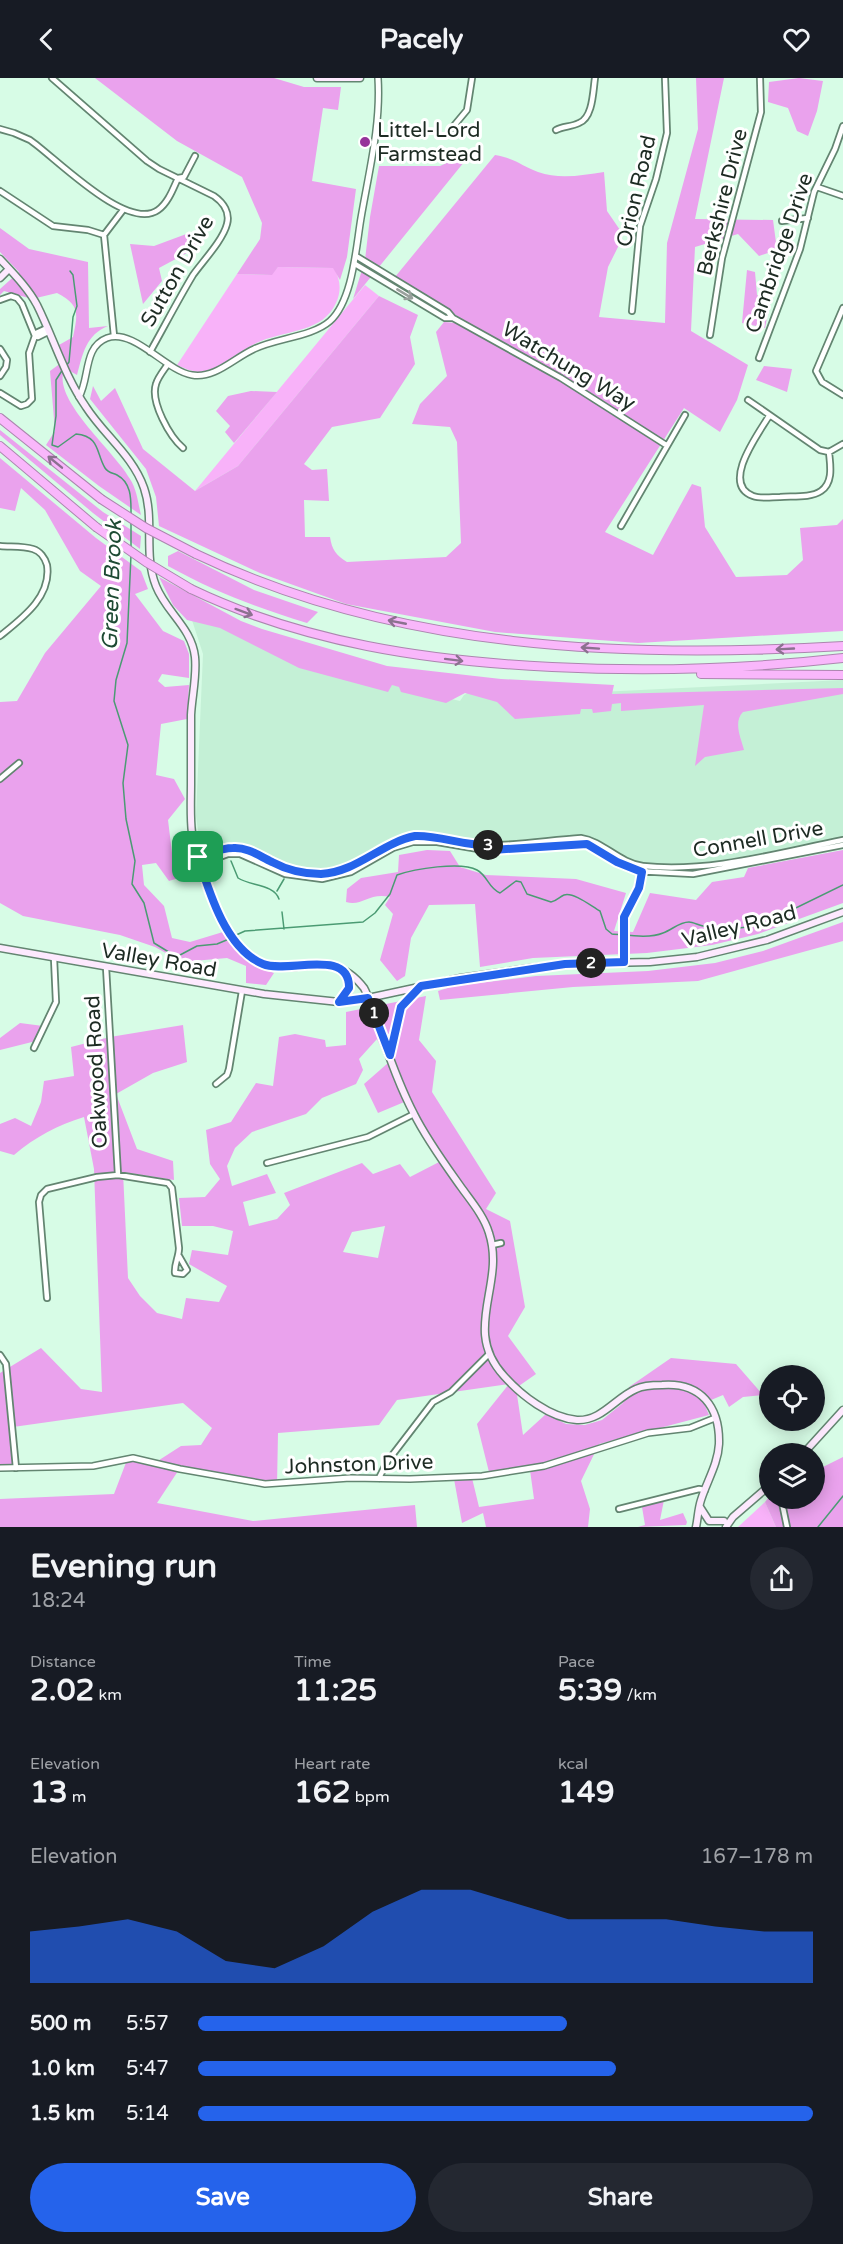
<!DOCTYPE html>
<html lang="en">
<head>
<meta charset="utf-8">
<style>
	:root { --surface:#171b24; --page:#242831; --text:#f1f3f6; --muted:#9ea1a6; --accent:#2563eb }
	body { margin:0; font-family:"Varela Round",sans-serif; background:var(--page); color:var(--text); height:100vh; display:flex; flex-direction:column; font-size:22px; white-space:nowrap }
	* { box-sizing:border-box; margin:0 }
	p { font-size:20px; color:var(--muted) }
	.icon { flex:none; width:33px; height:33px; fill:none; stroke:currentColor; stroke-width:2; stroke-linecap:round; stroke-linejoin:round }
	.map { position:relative; height:1449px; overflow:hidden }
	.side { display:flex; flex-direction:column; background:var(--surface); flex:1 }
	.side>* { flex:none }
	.buttons { position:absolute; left:759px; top:1287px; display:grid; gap:12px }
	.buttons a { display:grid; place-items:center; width:66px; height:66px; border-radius:50%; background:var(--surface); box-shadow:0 3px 15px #0003; font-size:30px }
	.pin { position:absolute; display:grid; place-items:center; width:51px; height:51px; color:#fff; margin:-26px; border-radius:12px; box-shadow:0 3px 9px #0006 }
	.km { position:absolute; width:30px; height:30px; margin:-15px; border-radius:50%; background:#222; color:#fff; font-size:16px; line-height:30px; text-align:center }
	.round { display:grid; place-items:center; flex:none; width:63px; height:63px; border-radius:32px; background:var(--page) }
	.overview { display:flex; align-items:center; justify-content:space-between; height:102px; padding:0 30px }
	h1 { font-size:33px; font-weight:800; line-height:45px }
	.metrics { display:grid; grid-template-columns:repeat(3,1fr); gap:9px; height:102px; padding:6px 30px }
	.metrics div { display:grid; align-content:center }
	.metrics b { font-size:30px; font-weight:800 }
	.metrics small { font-size:16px; font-weight:400 }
	.metrics p { font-size:16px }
	.chart { height:168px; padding:12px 30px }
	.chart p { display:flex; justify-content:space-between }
	.chart svg { width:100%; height:108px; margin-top:6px; fill:var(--accent); opacity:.7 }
	.primary-button { display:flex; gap:12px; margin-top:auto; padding:12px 30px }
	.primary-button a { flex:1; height:69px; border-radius:36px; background:var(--accent); color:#fff; font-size:24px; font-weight:800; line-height:69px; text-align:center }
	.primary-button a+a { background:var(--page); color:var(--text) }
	ul { padding:0 30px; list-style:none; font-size:20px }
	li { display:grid; grid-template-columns:96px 72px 1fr; align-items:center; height:45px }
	li i { height:15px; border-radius:8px; background:var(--accent) }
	header { display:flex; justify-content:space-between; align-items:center; height:78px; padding:0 30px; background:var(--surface); font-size:27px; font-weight:800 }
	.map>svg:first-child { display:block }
	.built { fill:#c4f0d6 }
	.green { fill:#f8b2f9 }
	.forest { fill:#eaa2ed; fill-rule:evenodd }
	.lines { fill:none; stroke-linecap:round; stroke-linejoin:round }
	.stream { stroke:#4b9b73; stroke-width:1.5 }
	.minor-casing { stroke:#638571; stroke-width:8 }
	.tertiary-casing { stroke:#638571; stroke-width:8 }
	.secondary-casing { stroke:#638571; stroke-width:9 }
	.motorway-casing { stroke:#ac86af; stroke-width:10 }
	.minor { stroke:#fff; stroke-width:4.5 }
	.tertiary { stroke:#fff; stroke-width:5 }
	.secondary { stroke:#fde9fe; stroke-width:6 }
	.motorway { stroke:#f9b7fb; stroke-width:8 }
	.motorway-bridge-casing { stroke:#ac86af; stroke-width:10; stroke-linecap:butt }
	.motorway-bridge { stroke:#f9b7fb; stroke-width:8 }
	.oneway { stroke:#99a09c }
	.oneway2 { stroke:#8b718f }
	.route-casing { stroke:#fff; stroke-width:12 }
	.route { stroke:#2563eb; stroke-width:8 }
	.poi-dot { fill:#95339a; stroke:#fff; stroke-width:2 }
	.labels { text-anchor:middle; stroke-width:6; stroke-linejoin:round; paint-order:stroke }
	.poi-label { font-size:21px; fill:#1d2b23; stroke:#fff; text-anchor:start }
	.street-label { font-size:21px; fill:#1d2b23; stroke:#fff }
	.water-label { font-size:22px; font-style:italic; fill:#1d4a33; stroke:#fff }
</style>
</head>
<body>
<header><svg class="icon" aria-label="back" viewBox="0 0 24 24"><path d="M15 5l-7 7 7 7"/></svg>Pacely<svg class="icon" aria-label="heart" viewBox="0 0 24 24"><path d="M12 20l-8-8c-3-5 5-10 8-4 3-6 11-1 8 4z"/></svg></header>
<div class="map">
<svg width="843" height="1449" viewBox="0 0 843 1449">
	<rect width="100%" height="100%" fill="#d7fce6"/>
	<path class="built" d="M190 536 305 586 460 623 464 617 477 610 579 615 843 602V760L697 787 643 785 612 774 601 764 583 758 475 765 443 759H401L351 787 319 792 304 793 290 789 245 769 228 766 201 774 196 738 203 576Z"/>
	<path class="green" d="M278 189 334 190C340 201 342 212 336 225 323 254 288 252 261 263 240 271 223 291 199 294 193 294 183 290 177 287L237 196 271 197Z
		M365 207 379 218 238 388 195 413Z
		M765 1424 776 1449H738Z"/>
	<path class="forest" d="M95 0H274L304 9H341L338 32 323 30 312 103 356 111 347 179 340 202 333 190 278 189 272 197 237 196 260 161 262 145 242 99 177 63Z
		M696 0H724L695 141 773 142 777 172 759 178 738 156 695 169 691 253 748 287 737 322 720 354 684 330 605 454 653 477 692 406 701 409 705 449 736 499 787 497 803 482 800 450 837 447 843 441V553L638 565 495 554 346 526 260 495 159 448 156 419 146 391 90 321 93 308 101 323 115 310 143 371 195 413 238 388 379 218 418 237 410 259 415 286 380 340 332 349 304 386 312 392 327 391 329 423 304 422 305 459H330C332 472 336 477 347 484L446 479 461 465 457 364 450 349 412 346 420 326 447 298 436 254 444 244 470 246 395 199 495 77C514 80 522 88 538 94 560 102 583 97 604 94L607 133 620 152V165L608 189 599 239 665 245 667 165 698 51Z
		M799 0 823 3 817 33 808 58 797 53 788 30 768 24 769 4Z
		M473 73 353 221 365 182 370 139 379 88H440Z
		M0 150 29 171 88 184 89 250 108 248C86 257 83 275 77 297L70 293 63 296C57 326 116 375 130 401 137 412 138 425 141 437L99 408 46 367 55 353 50 293 65 282 59 267 73 259C78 235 80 227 57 215L32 221 4 213 0 217V211L19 194 0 174Z
		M189 155 198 169 159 190 162 203 143 226 130 166 154 168Z
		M747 192 755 194 757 217 770 225 765 250 742 245Z
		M764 288 792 291 787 314 756 302Z
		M251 313 277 314 234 365 225 354 230 348 216 333 228 318Z
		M0 352 103 434 141 458 140 471 93 435 0 357Z
		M0 380 96 460 141 493 148 511 135 516 163 553 184 563 189 576V600L162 596 158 603 165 609 189 607 187 641 161 646 156 697 174 701 185 721 168 742 173 783 192 780 197 794 169 803 156 785 142 787 144 807 164 828 172 860 190 864 223 854C237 875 250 886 274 895L266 907 246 905V888L227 880 182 884 155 869 120 857 23 838 0 825V624L17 623 45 575 101 508 80 493 45 432 21 410 15 433 0 430Z
		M178 473 254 512 318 534 307 545C256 529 215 514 168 488V478Z
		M159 499 241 543 262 551 387 588 501 601 614 607 612 616 843 610V616L743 634C733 644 741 660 744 672L705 679 695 688 704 627 621 633V625L612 626 611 633 593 635 592 631H581L580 636 515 641 497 624 465 615 446 625 401 614 399 609 392 607 388 614 299 590 220 550 187 542 173 527Z
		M427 772 450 773 460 789 486 797 576 801 626 815 614 853 633 854 650 815 696 822 712 804 744 799 748 790 843 772V825L758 856 712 867 647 875 533 880 480 889 475 826 429 827 411 860 405 898 397 903 380 882 393 836 385 827 390 819C369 814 362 829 346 824L347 811 361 800 398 794 399 777Z
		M843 844V863L698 903 573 909 440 922 438 913 454 908 536 898 648 893 715 885 763 873Z
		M426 918 419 962 436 983 432 1014 496 1115 486 1131 510 1143 525 1229 508 1258 536 1296 516 1310 523 1357 546 1336 566 1346 585 1347 602 1342 623 1325 629 1309 671 1280 736 1286 763 1317 743 1319 729 1329 723 1317 704 1325 709 1337 599 1366 581 1403 590 1431 588 1449H486L483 1435 462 1445 454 1401 472 1400 479 1429 534 1421 530 1392 490 1398 477 1346 509 1306 397 1322 379 1347 278 1355 277 1407 178 1393 157 1425 253 1443 415 1427 417 1449H0V1421L114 1416 127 1382 153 1386 181 1368 201 1367 212 1350 183 1325 13 1349 12 1390 0 1391V1295L41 1270 81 1311 102 1314 94 1091 84 1039C58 1047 35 1059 14 1077L0 1073V1046L15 1040 31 1048 41 1024 44 1003 74 998 71 969 110 959 183 947 187 984 153 995 116 1016 137 1071 173 1083 174 1102 123 1094 128 1200 140 1218 157 1235 182 1241 186 1220 219 1224 227 1208 189 1186 192 1172 228 1177 233 1153 213 1148H182L179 1120 205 1119 220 1101 210 1086 206 1052 231 1044 256 1005 273 1008 279 959 295 956 325 962 326 969 346 967V934ZM377 961 388 985 364 1006 378 1035 409 1022 443 1082 410 1099 400 1086 373 1096 362 1085 284 1115 290 1127 277 1141 249 1148 243 1124 276 1115 267 1096 232 1108 227 1088 235 1070 252 1054 306 1036 322 1020 356 1006 363 992 359 981ZM385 1148 378 1180 343 1174 352 1154Z
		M20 945 43 948 36 963 0 972V960Z
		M843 1379V1449H776L765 1424 769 1419 814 1420 815 1393Z
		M664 1422 660 1442 683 1435 687 1444 686 1447 638 1449 645 1447 642 1429Z"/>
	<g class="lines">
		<path class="stream" d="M66 288 69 284 73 239 77 228 73 197 70 193
			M63 291 56 302V338L52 367 58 369 76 356C100 358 96 375 105 390 108 395 113 395 117 397 132 405 131 422 131 436
			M131 469V444
			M131 477 127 565 116 602 114 623 128 667 123 705 126 741 135 783 132 806 144 825 154 865 172 876 180 877 197 868 217 866 229 861
			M231 783 238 800C250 808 274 806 279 821
			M277 813 284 801
			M282 834 284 851
			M234 858 245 853 363 844 375 835 390 816 397 797C414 791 461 783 477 792 488 798 488 810 500 815L516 803 521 804 527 816 551 824C557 823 559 819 564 817 574 814 591 828 600 833L606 851 612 856C627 857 649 861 663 855 672 852 679 844 689 844 693 844 698 847 703 848 723 852 743 851 763 846L843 807
			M818 1449 843 1418"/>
		<g class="minor-casing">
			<path id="minor" d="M52 0 147 83 159 91 214 118C224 125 230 135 227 146 223 162 203 183 193 197 178 222 164 249 150 274
				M452 50 467 32 472 0
				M0 51 14 55 30 62C56 80 127 154 158 132 168 125 173 111 178 100L184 99 195 78
				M556 52C563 48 571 49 579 45 593 40 593 13 595 0
				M817 109 843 118
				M0 113 53 148 88 152 104 157 114 258
				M782 143 808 140
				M104 157 123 132
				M355 186 445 240H453L448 234 356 178
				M0 222 11 218 17 220 22 226 35 258
				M843 230 816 293 822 304 843 317
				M632 233 640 148 656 101 667 55 665 0
				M453 240 561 300 666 367
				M710 257 722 180 761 34 760 0
				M35 258 38 259 48 254
				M0 271 7 282 6 289 0 298
				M759 280 800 171 814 114 835 71 843 48
				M168 286C164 292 158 299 156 306 150 324 170 359 183 370
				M0 315 21 328 27 326 32 321 29 275 36 255 47 250
				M748 322 820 372 829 374 843 366
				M769 338C759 355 720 406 753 418 761 421 772 419 780 419 793 418 811 420 821 413 834 404 830 386 829 374
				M621 448 685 337
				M0 468C10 469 23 468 33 471 40 473 45 480 47 487 52 519 21 541 0 558
				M0 701 19 685
				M197 779C210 775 224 769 237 770 250 771 260 779 271 784 286 792 302 796 319 796 357 795 377 765 412 759 435 755 457 766 480 767 510 769 549 762 581 760 603 763 619 785 643 788 710 795 777 775 843 762
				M207 804 209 783 228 776H240L285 796 322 801 351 794 393 770 413 764H437L484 772 582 765 587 766 610 780 636 793 693 796 843 767
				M624 884V839L640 810 642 794
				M106 889 118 1097
				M34 970 56 924 54 880
				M216 1006 227 997 229 991 242 913
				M267 1085 368 1059 414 1036
				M492 1167 501 1165
				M47 1220 39 1124 41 1117 47 1111 97 1099 118 1097 168 1105 172 1110 179 1170C179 1179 174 1186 175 1195L183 1196 187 1192 179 1178
				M0 1277 6 1286 16 1390
				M379 1400 387 1384 433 1324 451 1314 489 1276
				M781 1420 787 1449
				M619 1431 699 1411 705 1412"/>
		</g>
		<g class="tertiary-casing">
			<path id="tertiary" d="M79 319C90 300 83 269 107 260 134 250 166 293 192 297 215 301 234 280 254 271 276 260 312 259 330 243 353 222 356 169 361 140 369 93 381 47 378 0
				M0 1390 93 1388 133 1380 180 1391 265 1406 350 1400 410 1401 482 1398 544 1388 648 1355 690 1350 715 1340"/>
		</g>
		<g class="secondary-casing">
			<path id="secondary" d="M317 0H360
				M0 181C13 195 28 210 37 227 54 261 64 297 86 329 104 357 133 378 144 410 155 442 143 476 156 508 166 534 192 550 195 579 197 598 192 618 191 637 191 660 191 683 191 706 191 722 190 739 192 755 196 784 208 815 222 841 229 854 236 869 248 878 286 909 328 862 364 910 369 919 371 930 375 939 387 972 398 1006 414 1036 427 1062 444 1085 461 1109 471 1123 484 1138 489 1155 506 1207 461 1251 504 1298 521 1317 550 1340 577 1342 602 1343 615 1320 636 1311 644 1307 654 1307 662 1307 701 1304 720 1329 719 1366 718 1386 707 1403 701 1422 698 1431 698 1440 696 1449
				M0 200 9 191
				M0 870 264 916 339 924 368 920 461 900 531 890 565 886 650 884 697 879 767 862 843 834
				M339 924 349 910 348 900 344 893
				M390 976 401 929 420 909
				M803 1376 843 1332
				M700 1429 709 1443H724
				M726 1449 733 1439 770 1407"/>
		</g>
		<g class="motorway-casing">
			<path id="motorway" d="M0 340 101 421
				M0 368 96 449
				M196 476C396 572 625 581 843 568
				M191 511C304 565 428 583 552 589 650 594 746 591 843 580
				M701 596 843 597"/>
		</g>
		<use href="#minor" class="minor"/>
		<use href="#tertiary" class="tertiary"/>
		<use href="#secondary" class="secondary"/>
		<use href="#motorway" class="motorway"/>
		<g class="motorway-bridge-casing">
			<path id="motorway-bridge" d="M101 421 146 450 196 476
				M96 449 146 484 191 511"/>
		</g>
		<use href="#motorway-bridge" class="motorway-bridge"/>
	</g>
	<defs><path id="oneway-shaft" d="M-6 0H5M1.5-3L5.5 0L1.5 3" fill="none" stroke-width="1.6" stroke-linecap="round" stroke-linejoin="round" transform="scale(1.5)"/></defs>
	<use class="oneway" href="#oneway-shaft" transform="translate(405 216) rotate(31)"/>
	<g class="oneway2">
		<use href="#oneway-shaft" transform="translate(55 384) rotate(-141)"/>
		<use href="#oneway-shaft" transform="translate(244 534) rotate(20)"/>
		<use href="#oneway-shaft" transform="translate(397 544) rotate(-169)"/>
		<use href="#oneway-shaft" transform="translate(590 570) rotate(-176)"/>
		<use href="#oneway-shaft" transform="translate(785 571) rotate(177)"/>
		<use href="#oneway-shaft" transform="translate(454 582) rotate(7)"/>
	</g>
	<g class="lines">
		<g class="route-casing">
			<path id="route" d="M415 758C441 757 466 769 492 767V772L587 766 617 784 642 794 639 810 624 839V884L565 886 421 908 401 929 390 977 368 920 339 924 349 910C350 869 286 896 263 886 226 871 209 814 198 779 209 776 221 770 233 770 248 769 259 778 272 784 287 792 304 796 321 796 357 794 381 765 415 758Z"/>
		</g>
		<use href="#route" class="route"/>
	</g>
	<circle class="poi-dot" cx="365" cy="64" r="6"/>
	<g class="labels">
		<g class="poi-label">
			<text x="377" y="59">Littel-Lord<tspan x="377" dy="24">Farmstead</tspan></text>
		</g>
		<g class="street-label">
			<text transform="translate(636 113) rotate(-77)" y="7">Orion Road</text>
			<text transform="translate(722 124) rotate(-76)" y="7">Berkshire Drive</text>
			<text transform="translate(779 175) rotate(-71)" y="7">Cambridge Drive</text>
			<text transform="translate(177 193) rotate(-60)" y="7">Sutton Drive</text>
			<text transform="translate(569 288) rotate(31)" y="7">Watchung Way</text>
			<text transform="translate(758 761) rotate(-10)" y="7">Connell Drive</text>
			<text transform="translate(739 848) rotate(-14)" y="7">Valley Road</text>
			<text transform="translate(159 882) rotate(10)" y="7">Valley Road</text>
			<text transform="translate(96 994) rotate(-93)" y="7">Oakwood Road</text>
			<text transform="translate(359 1386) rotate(-2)" y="7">Johnston Drive</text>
		</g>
		<g class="water-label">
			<text transform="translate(111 507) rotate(-88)" y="8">Green Brook</text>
		</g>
	</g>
</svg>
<div class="buttons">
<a><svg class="icon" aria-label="locate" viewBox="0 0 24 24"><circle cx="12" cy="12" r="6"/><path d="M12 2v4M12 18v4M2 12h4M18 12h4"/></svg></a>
<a><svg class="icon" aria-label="layers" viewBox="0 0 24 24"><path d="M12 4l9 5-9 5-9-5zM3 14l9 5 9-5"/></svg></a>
</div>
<div class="pin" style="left:198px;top:779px;background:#1e9e55"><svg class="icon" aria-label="arrive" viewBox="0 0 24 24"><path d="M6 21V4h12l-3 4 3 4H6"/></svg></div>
<b class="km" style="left:374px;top:935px">1</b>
<b class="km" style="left:591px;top:885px">2</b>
<b class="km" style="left:488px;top:767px">3</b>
</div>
<section class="side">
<div class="overview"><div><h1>Evening run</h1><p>18:24</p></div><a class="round"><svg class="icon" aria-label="share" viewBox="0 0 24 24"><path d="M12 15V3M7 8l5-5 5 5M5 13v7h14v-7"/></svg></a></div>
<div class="metrics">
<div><p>Distance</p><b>2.02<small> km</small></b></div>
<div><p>Time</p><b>11:25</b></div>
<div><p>Pace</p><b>5:39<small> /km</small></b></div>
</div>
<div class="metrics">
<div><p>Elevation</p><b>13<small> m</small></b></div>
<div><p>Heart rate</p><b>162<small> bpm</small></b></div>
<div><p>kcal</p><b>149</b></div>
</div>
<div class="chart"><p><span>Elevation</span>167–178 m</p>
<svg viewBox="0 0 160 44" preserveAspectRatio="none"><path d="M0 44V23L10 21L20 18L30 23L40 35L50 38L60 29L70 15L80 6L90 6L100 12L110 18L120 18L130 18L140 21L150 23L160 23V44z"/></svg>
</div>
<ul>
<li><b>500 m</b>5:57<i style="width:60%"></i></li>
<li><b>1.0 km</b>5:47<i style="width:68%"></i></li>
<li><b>1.5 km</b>5:14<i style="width:100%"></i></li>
</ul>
<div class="primary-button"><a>Save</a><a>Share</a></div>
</section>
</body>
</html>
